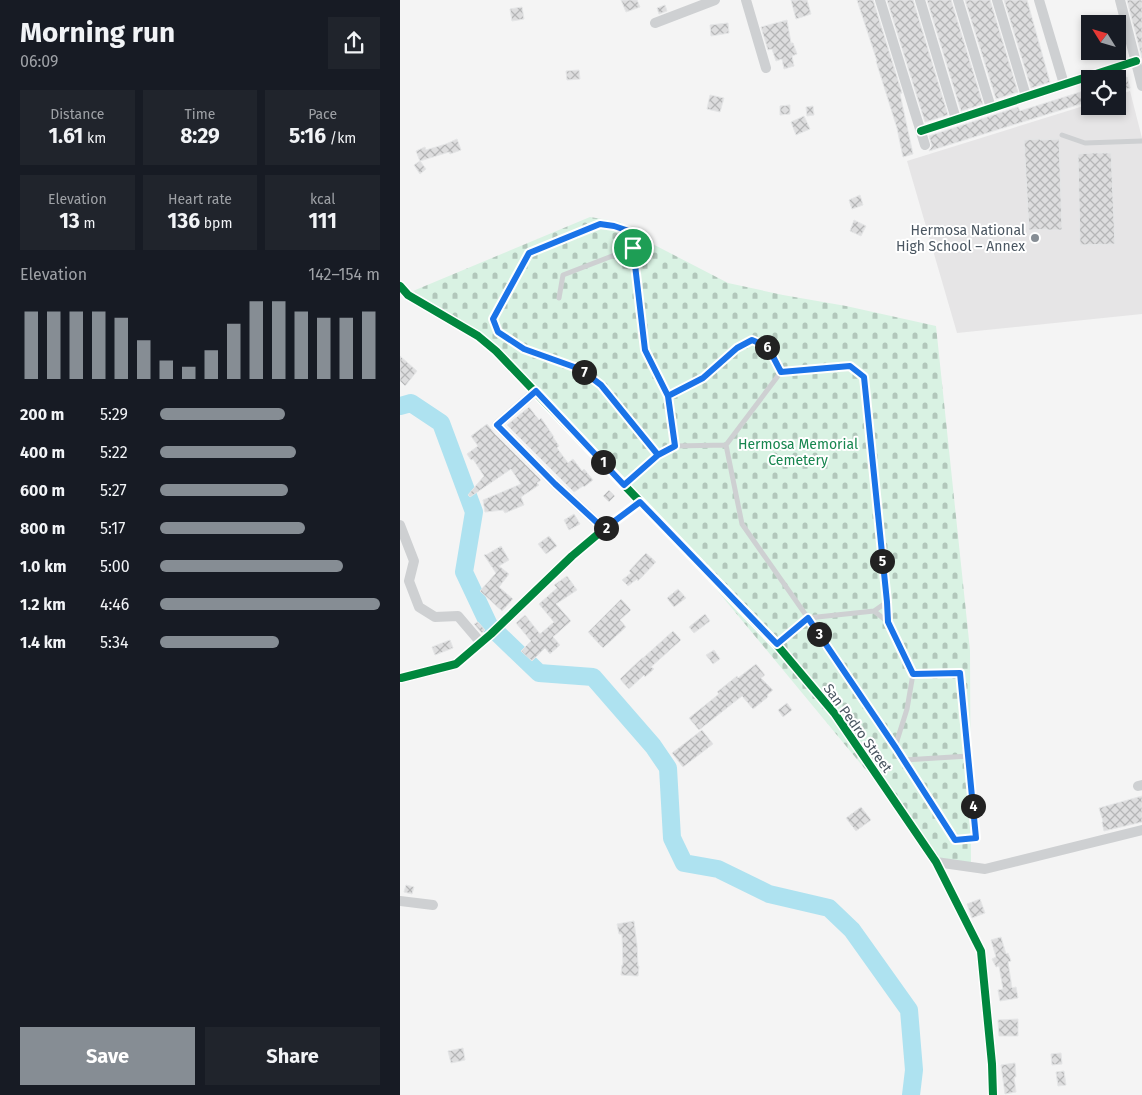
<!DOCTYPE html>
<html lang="en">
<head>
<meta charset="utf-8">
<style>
	:root { --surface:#171b24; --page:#20242c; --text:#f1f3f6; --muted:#9ea1a6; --accent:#868d94 }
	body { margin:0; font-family:"Fira Sans",sans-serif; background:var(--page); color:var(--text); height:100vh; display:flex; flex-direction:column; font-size:19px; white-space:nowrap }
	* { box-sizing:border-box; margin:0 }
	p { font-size:16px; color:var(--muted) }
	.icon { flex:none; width:28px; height:28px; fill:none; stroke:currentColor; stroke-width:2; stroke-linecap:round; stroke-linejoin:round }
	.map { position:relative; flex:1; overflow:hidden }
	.details { display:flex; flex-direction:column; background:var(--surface); width:400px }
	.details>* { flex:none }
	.needle { width:32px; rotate:307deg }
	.buttons { position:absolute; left:681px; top:15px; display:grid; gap:10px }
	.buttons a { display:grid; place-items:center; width:45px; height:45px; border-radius:0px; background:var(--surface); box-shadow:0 2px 8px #0003; font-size:25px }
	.pin { position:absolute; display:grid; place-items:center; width:42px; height:42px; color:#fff; margin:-21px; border:2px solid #fff; border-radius:50%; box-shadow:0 1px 5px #0007 }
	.km { position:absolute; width:25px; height:25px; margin:-12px; border-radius:50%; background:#222; color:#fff; font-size:14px; line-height:25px; text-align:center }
	.round { display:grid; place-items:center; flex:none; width:52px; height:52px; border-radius:0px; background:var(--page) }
	.head { display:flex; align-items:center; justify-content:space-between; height:85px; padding:0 20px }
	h1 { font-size:28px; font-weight:700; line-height:38px }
	.stats { display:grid; grid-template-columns:repeat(3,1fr); gap:8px; height:85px; padding:5px 20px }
	.stats div { display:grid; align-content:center; border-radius:0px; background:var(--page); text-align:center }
	.stats b { font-size:21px; font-weight:700 }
	.stats small { font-size:14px; font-weight:400 }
	.stats p { font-size:14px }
	.chart { height:140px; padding:10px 20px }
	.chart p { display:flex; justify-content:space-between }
	.chart svg { width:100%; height:90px; margin-top:5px; stroke:var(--accent); stroke-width:6 }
	.cta { display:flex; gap:10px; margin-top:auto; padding:10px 20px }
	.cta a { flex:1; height:58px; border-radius:0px; background:var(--accent); color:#fff; font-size:20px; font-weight:700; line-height:58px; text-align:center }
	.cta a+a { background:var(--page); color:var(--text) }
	ul { padding:0 20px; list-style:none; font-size:16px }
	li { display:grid; grid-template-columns:80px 60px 1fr; align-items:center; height:38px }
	li i { height:12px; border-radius:6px; background:var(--accent) }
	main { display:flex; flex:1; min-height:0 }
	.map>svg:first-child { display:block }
	.education { fill:#e6e5e6 }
	.cemetery { fill:url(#cemetery-stones) }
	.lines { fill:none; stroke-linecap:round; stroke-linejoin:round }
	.river { stroke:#aee2f0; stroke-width:18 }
	.building { fill:url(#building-cross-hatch); stroke:#e5e6e7 }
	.lane { stroke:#ced0d2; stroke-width:5 }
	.street { stroke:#ced0d2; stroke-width:10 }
	.cycleway-casing { stroke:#fff; stroke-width:11 }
	.cycleway { stroke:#00873e; stroke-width:8 }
	.route-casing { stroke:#fff; stroke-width:10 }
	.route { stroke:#1a73e8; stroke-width:6 }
	.poi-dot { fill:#868d94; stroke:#fff; stroke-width:2 }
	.labels { text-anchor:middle; stroke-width:4; stroke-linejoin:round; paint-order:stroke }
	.poi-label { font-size:14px; fill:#4a5661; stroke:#fff; text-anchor:end }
	.park-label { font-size:14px; fill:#17864f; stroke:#fff }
	.street-label { font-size:14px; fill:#4a5661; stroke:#fff }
</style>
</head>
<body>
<main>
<section class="details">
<div class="head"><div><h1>Morning run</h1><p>06:09</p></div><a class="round"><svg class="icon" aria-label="share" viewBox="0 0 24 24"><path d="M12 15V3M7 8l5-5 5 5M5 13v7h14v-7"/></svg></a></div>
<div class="stats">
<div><p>Distance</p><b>1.61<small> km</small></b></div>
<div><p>Time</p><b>8:29</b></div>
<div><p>Pace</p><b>5:16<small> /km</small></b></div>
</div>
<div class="stats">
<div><p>Elevation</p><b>13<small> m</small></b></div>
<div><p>Heart rate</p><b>136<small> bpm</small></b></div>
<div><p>kcal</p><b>111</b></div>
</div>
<div class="chart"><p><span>Elevation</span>142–154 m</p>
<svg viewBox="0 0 160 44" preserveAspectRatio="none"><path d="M5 44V11M15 44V11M25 44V11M35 44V11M45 44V14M55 44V25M65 44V35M75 44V38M85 44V30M95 44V17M105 44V6M115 44V6M125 44V11M135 44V14M145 44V14M155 44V11"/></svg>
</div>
<ul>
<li><b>200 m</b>5:29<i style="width:57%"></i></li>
<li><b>400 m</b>5:22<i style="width:62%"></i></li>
<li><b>600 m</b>5:27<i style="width:58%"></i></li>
<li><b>800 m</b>5:17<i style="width:66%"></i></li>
<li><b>1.0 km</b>5:00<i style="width:83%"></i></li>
<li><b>1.2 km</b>4:46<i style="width:100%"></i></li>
<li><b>1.4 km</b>5:34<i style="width:54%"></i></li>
</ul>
<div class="cta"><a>Save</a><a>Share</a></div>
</section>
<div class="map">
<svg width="742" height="1095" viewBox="0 0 742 1095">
	<defs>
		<pattern id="cemetery-stones" width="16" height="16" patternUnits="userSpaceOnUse" patternTransform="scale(1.25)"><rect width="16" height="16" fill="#d9f2e3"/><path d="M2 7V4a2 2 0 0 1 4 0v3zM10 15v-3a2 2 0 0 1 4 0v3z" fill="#b2c7bb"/></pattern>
		<pattern id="building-cross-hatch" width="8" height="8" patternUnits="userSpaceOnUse" patternTransform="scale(1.25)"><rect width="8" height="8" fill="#ddddde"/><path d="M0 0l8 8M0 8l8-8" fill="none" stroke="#b5b6b7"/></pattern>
	</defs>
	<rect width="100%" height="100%" fill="#f4f4f4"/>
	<path class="education" d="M730 91 742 138V314L557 333 507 161 690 104V106H718V95Z"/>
	<path class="cemetery" d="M190 217 220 222 239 237 328 283 383 295 446 306 536 326 570 650 571 865 542 862 249 508 97 346 51 314 13 291Z"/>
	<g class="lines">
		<path class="river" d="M0 406 11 403 41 423 74 512 64 572 89 625 139 673 193 677 253 746 268 768 272 838 284 863 318 869 369 894 429 908 452 930 509 1010 514 1070 511 1095"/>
	</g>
	<path class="building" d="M221 0H237L240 7 226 12Z
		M391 0H407L411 14 396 19Z
		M457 0H473L502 93 500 94 513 154 503 157 497 128 476 61H477Z
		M487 0H513L548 115 525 122Z
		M527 0H551L583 104 561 111Z
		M565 0H590L618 92 596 99Z
		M604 0H627L650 82 631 88Z
		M727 0H742V58Z
		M265 5 267 11 259 14 257 8Z
		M122 7 124 19 112 21 110 9Z
		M387 20 391 43H393L397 54 392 56 394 66 384 69 382 59 376 61 372 49 368 50 361 27Z
		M328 23 329 33 311 36 310 25Z
		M179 70 180 79 167 80 166 71Z
		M727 77 730 88 718 92V80Z
		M690 89V101L529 151 532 146 529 136 618 107 620 111Z
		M310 95 324 98 320 112 307 109Z
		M390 105V114L380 115V106Z
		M413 106 414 115 407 116 406 107Z
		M404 116 410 129 396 135 391 122Z
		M57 139 61 150 50 154 49 152 20 161 16 151 25 147 26 150 46 144Z
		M640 139V140L659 139 662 230H647V229L629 230 624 140Z
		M692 153H711L715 244 680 245 678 154Z
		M20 161 26 169 20 174 14 165Z
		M460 195 463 205 452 209 449 200Z
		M454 220 466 226 461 236 450 231Z
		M0 356 17 371 5 386 0 381Z
		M129 407 139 420 141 418 154 437H153L159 446 157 448 168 463 173 459 182 471 184 469 193 480 184 487 183 486 174 492 107 425Z
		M87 424 94 433 141 480 137 483 139 485 121 497 124 505 105 513 103 510 85 512 83 500 121 484 111 469 70 497 68 495 84 476 73 459 71 460 67 454 78 446 71 436Z
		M209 490 215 496 209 502 203 496Z
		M174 514 180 524 169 530 164 520Z
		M149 536 157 546 146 554 138 544Z
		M101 546 109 560 99 566 109 574 99 587 113 599 102 611 80 591 96 573 84 555 85 554 86 555Z
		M246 553 256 562 238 581 237 579 228 586 222 580 231 573 229 571Z
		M167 576 177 590 156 604 171 621 153 637 160 645 150 654 145 648 132 661 121 651 131 641 116 623 125 615 140 634 154 622 139 604 157 588 154 585Z
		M278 589 286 598 274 607 267 598Z
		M221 599 231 610 220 620 226 627 203 648 188 632Z
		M305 614 310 621 294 633 289 627Z
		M78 622 85 630 82 633 74 624Z
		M273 631 281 640 251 667 254 669 245 677 244 675 229 689 220 679 242 658H243Z
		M50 640 53 648 35 655 32 647Z
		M314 650 320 659 313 664 306 655Z
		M356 664 365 675 361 678 373 690 367 695 368 697 353 709 342 696 299 730 289 718 319 694 317 692 337 676 338 678Z
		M387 703 392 710 383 717 378 710Z
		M302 730 313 744 283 767 272 753Z
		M742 796V822L704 831 702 822 703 821 699 808Z
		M461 807 471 820 456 831 446 818Z
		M6 885 14 887 12 894 4 892Z
		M580 899 585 913 572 918 567 904Z
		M234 921 237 945 238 966H239L238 976 221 975 222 965H223L222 934H219L217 924Z
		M601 937 606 954 608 953 611 961 608 962 612 988 616 987 618 998 600 1001 598 990 603 989 599 966 596 967 592 959 596 957 591 940Z
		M618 1019V1036H599L598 1020Z
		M63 1048 65 1060 51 1063 48 1051Z
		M661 1053 662 1064 652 1065 651 1054Z
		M615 1063 616 1077H614L616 1092 605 1094 601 1065Z
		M664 1071 666 1085 658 1086 656 1072Z"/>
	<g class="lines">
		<path class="lane" d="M662 135 685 143 742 141
			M233 248 245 350 268 396 275 446
			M159 298 163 275 233 248 232 238 229 231 214 226 200 224 129 253 93 319 98 332 124 349 180 369 201 385 258 455 224 485
			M268 396 303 378 337 349 352 340 368 347 381 372
			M326 445 342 524 408 618 495 747 555 840 576 838 560 673 513 674
			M258 455 275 446 326 445 381 372 450 366 464 377 487 602 488 622
			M474 611 487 602
			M377 645 408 618 474 611 488 622 513 674 507 709 495 747
			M504 760 569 756"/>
		<path class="street" d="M346 0 366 68
			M480 0 525 145
			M520 0 556 119
			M558 0 591 108
			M597 0 626 96
			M639 0 664 84
			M720 0 742 86
			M255 23 315 0
			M521 131 736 61
			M0 286 8 295 78 336 96 351 377 645 435 714 536 862 581 951 592 1064 593 1095
			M136 391 97 425 155 484 204 529
			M0 525 14 561 9 581 19 607 35 617 58 616 81 643
			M1 678 56 664 91 634 172 556 204 529 240 502
			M738 786 742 785
			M536 862 585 869 742 830
			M0 901 33 905"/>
		<g class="cycleway-casing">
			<path id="cycleway" d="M521 131 736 61
				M0 286 8 295 78 336 96 351 377 645 435 714 536 862 581 951 592 1064 593 1095
				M1 678 56 664 91 634 172 556 204 529 240 502"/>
		</g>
		<use href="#cycleway" class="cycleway"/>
	</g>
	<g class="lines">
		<g class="route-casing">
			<path id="route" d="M233 248 245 350 268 396 275 446 258 455 224 485 136 391 97 425 155 484 204 529 240 502 377 644 408 618 496 748 555 840 576 838 560 673 513 674 488 622 487 602 464 377 450 366 381 372 368 347 352 340 337 348 303 378 268 396 275 446 258 455 201 385 180 369 124 349 98 332 93 319 129 253 200 224 214 226 229 231 232 238 233 248"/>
		</g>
		<use href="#route" class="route"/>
	</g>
	<circle class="poi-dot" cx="635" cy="238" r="5"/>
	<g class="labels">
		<g class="poi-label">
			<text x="625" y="235">Hermosa National<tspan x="625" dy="16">High School – Annex</tspan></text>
		</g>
		<g class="park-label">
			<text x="398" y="449">Hermosa Memorial<tspan x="398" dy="16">Cemetery</tspan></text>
		</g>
		<g class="street-label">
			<text transform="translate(458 728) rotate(54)" y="5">San Pedro Street</text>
		</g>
	</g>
</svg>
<div class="buttons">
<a><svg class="needle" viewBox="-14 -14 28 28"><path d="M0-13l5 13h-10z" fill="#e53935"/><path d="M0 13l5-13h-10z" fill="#9ea1a6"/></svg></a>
<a><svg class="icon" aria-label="locate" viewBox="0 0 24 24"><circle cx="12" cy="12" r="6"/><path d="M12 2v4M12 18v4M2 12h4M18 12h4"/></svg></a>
</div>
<div class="pin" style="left:233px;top:248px;background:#1e9e55"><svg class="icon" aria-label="arrive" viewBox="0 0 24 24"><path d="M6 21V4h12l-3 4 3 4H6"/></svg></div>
<b class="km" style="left:203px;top:462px">1</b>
<b class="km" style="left:206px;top:528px">2</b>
<b class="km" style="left:419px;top:634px">3</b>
<b class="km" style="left:573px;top:806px">4</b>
<b class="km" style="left:482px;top:561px">5</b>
<b class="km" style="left:367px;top:347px">6</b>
<b class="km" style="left:184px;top:372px">7</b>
</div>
</main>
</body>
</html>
